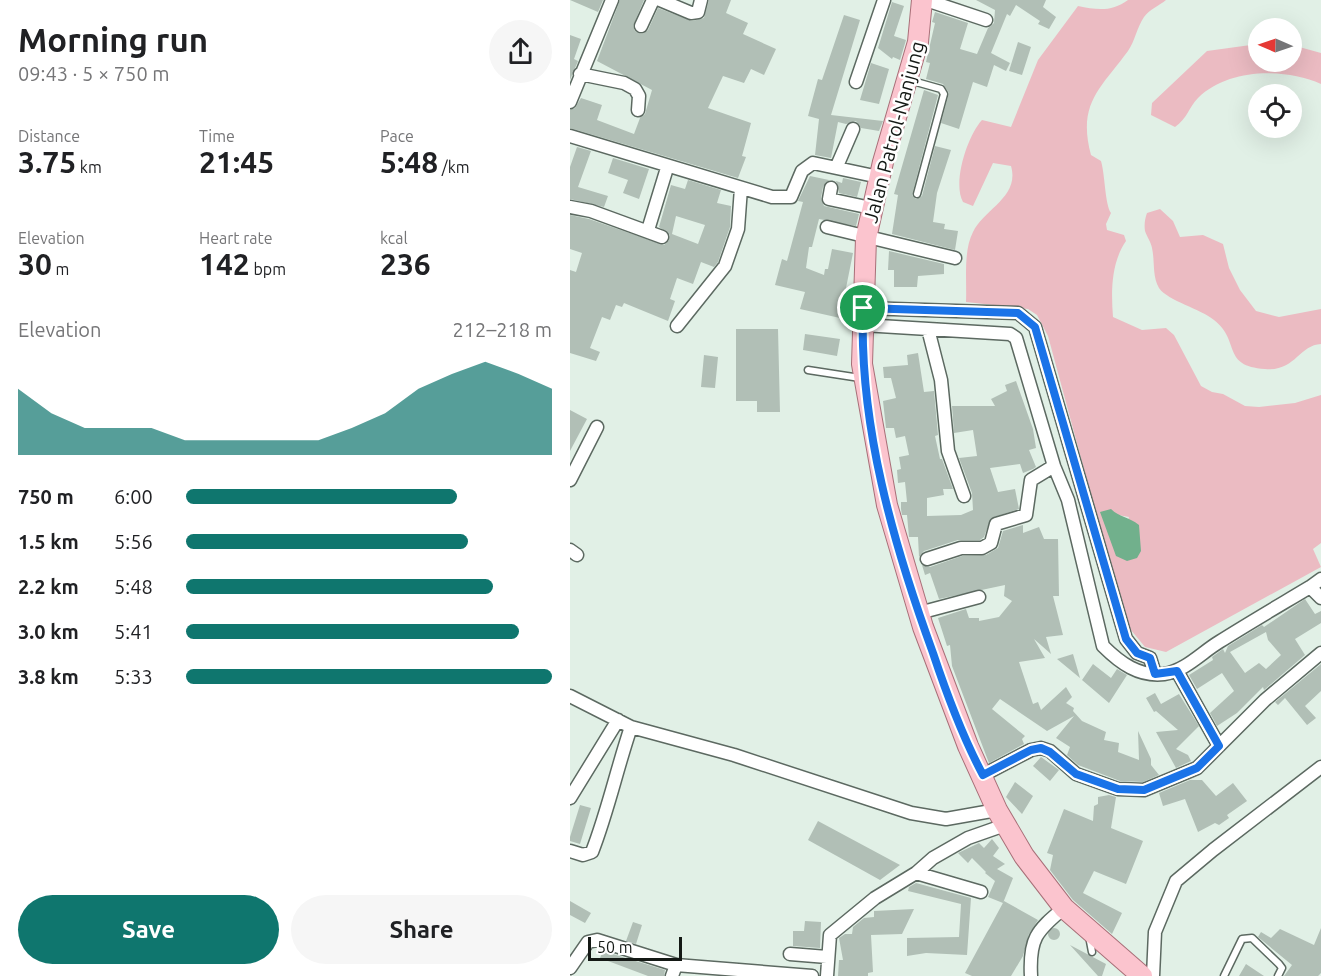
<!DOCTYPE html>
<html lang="en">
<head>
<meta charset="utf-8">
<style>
	:root { --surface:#fff; --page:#f6f6f6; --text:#202124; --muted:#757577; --accent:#0f766e }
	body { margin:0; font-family:Ubuntu,sans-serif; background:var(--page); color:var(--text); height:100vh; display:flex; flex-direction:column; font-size:22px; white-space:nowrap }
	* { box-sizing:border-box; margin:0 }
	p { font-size:20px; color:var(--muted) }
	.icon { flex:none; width:33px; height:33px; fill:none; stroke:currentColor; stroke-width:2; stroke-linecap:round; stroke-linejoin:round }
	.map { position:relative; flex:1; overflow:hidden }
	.side { display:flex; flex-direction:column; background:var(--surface); width:570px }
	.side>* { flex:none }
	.needle { width:39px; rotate:272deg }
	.tools { position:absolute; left:678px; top:18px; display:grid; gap:12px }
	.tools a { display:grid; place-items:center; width:54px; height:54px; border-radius:50%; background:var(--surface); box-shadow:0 6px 24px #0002; font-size:30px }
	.scale { position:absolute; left:18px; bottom:15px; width:94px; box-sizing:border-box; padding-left:6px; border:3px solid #141915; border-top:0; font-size:16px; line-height:21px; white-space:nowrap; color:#141915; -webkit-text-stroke:4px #fff; paint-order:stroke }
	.pin { position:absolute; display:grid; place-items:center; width:51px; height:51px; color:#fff; margin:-26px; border:3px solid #fff; border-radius:50%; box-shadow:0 2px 6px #0007 }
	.round { display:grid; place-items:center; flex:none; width:63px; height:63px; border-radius:32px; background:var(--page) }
	.head { display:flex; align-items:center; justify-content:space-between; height:102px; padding:0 18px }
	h1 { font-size:33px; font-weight:600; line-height:45px }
	.metrics { display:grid; grid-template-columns:repeat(3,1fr); gap:9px; height:102px; padding:6px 18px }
	.metrics div { display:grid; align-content:center }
	.metrics b { font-size:30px; font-weight:600 }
	.metrics small { font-size:16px; font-weight:400 }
	.metrics p { font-size:16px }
	.chart { height:168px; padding:12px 18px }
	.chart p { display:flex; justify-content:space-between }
	.chart svg { width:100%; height:108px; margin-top:6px; fill:var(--accent); opacity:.7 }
	.primary-button { display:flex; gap:12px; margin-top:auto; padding:12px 18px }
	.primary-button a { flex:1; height:69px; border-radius:36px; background:var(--accent); color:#fff; font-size:24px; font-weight:600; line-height:69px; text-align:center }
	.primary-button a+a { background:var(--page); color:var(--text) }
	ul { padding:0 18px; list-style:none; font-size:20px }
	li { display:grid; grid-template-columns:96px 72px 1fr; align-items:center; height:45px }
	li i { height:15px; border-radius:8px; background:var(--accent) }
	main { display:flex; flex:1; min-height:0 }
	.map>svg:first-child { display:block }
	.green { fill:#ebbbc2; fill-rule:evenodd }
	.water { fill:#71b08c }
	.building { fill:#b1bfb6; fill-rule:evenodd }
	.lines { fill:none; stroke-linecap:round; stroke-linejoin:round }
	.lane-casing { stroke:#5c6961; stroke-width:9 }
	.street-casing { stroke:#5c6961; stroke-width:15 }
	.primary-casing { stroke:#a86f78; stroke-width:22 }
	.lane { stroke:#fff; stroke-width:6 }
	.street { stroke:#fff; stroke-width:12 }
	.primary { stroke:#fbc4ce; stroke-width:20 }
	.route-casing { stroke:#fff; stroke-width:12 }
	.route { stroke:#1a73e8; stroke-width:8 }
	.labels { text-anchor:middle; stroke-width:5; stroke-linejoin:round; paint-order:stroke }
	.street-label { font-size:20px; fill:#141915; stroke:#fff }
</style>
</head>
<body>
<main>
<section class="side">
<div class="head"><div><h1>Morning run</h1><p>09:43 · 5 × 750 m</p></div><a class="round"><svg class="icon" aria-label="share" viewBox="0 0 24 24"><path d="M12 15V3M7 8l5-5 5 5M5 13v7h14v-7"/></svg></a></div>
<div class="metrics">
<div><p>Distance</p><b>3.75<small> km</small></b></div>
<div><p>Time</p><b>21:45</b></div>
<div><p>Pace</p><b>5:48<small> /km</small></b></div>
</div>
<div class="metrics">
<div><p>Elevation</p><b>30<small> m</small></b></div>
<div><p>Heart rate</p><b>142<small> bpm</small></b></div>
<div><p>kcal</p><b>236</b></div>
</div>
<div class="chart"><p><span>Elevation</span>212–218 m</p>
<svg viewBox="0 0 160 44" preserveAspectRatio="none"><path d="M0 44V17L10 27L20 33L30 33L40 33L50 38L60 38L70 38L80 38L90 38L100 33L110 27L120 17L130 11L140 6L150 11L160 17V44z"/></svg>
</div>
<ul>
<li><b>750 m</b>6:00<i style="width:74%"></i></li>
<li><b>1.5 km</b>5:56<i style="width:77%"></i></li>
<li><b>2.2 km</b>5:48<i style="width:84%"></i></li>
<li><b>3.0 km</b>5:41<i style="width:91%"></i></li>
<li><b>3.8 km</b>5:33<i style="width:100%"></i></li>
</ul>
<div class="primary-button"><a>Save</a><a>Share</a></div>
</section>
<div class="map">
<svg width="751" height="976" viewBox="0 0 751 976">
	<rect width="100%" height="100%" fill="#e1f0e6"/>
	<path class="green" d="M558 0H596C590 5 579 10 574 17 567 27 565 41 558 51 531 88 507 103 521 155L531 161C535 174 535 205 541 213L536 224 537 230 554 235 556 241C541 263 541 291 543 317L572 330 596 328 604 335 631 386 642 392 653 394 675 406 689 407 725 403 751 395V543L743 549 751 567 596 652 575 647 556 624 478 336 467 315 458 309 396 302C397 281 393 251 403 232 414 209 450 197 441 166L423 163 403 206 393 202C382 182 398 135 412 120L441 127 468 60 508 6C527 10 542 12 558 0ZM548 515 559 517 546 556Z
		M688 44V62H722V45L751 53V84C714 68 659 68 628 98 619 107 617 119 605 127L581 115 582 103 637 51Z
		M590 209 603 221 610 237 633 235 653 244 659 268 670 290 686 311 709 317 751 309V344C729 345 725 372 695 369 651 366 671 341 644 320 631 309 598 301 589 288 582 276 585 261 582 248 581 242 577 237 575 231 574 225 575 218 577 213Z"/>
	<path class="water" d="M541 509C549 517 559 517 569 525L571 551 567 558 557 561 546 556 530 512Z"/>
	<path class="building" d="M0 0H33L28 12Z
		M50 0H74L63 26 65 31 71 34 78 30 88 8 122 21 134 18 139 0H161L156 13 178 23 173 34 206 49 194 75 181 69 174 83 153 76 138 108 181 123 172 156 176 157 168 178 0 128V110L5 108 11 98 32 105 27 120 64 134 70 118 75 114 82 90 27 61Z
		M406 0H476L473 7 486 17 479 29 468 24 470 21 446 5 440 16 437 14 421 53 440 63 436 71 424 65 417 87 403 82 389 129 371 123 379 93 373 84 356 79 360 63 356 62 365 23 362 22 365 12 398 23 390 49 407 54 418 28 424 23 425 10Z
		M322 2 334 6 324 36 336 40 330 60 323 57 322 59 308 48Z
		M274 15 290 20 261 115 313 121 309 131 291 128 286 121 276 124 268 122 261 158 245 155 249 119 238 116 248 79 252 80Z
		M0 35 11 39 4 59 8 61 0 80Z
		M448 42 461 47 452 75 439 71Z
		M301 63 319 69 309 104 290 100Z
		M354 90 368 95 342 195 346 199 352 196 365 146 381 150 367 193 363 222 375 224 374 229 388 231 385 250 322 234 328 195 324 194Z
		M7 147 21 151 8 187 38 196 34 207 0 199V167Z
		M43 158 79 169 69 199 53 193 58 180 38 173Z
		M240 176 259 180 253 187 251 198 254 206 289 214 286 226 249 219 242 247H239L236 268 254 275 255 269H258L262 249 283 253 270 318 230 309 235 292 205 285 212 259 217 261 233 202 228 201Z
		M273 178 291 182 287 197 269 193 266 181 272 183Z
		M118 180 151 190 147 203 161 206 160 227 148 262 144 267 131 262 123 284 107 278 100 299 105 301 98 321 54 303 52 307 46 305 40 320 32 317 20 348 30 352 26 361 0 353V270L6 272 12 253 0 249V215L19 219 94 245 99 240 100 235 89 227 101 185 115 189ZM106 216 135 225 128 244 102 234Z
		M319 251 374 264V274L348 276 347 287H324V270H318Z
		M166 329H208L210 412H187V401H166Z
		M235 334 270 339 267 356 233 350Z
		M348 353 354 392 364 391 368 435 365 436 370 459H372L383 489H373L374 495 357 498V516L391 515 403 510 402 493 389 458 407 456 403 430 384 433 382 406H425L421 399 437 391 435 385 446 381 463 429 466 448 459 450 466 467 463 469 453 473 450 464 420 468 428 492 445 489 449 509 421 518 414 537 410 540H388L354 551 349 557 348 537H339L337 515H332L331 509V502H337L335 482 328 483 327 470 331 469 329 457 339 455 335 436 326 438 324 428H316L313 401 326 398 321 378H314L313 367 338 365 337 355Z
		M134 355 148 357 145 388 131 387Z
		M0 410 17 419 0 451Z
		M453 525V533L469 527 474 539H488L489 596H483L493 635 476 637 481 654 464 639 475 658 449 662 463 704 468 702 471 710 496 687 502 697 496 703 504 708 503 711 512 721 536 732 534 740 549 743 548 752 569 760 568 731 581 759V765L589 775 573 782 550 781 508 765 497 755 500 747 486 738 504 716 477 731 430 699 422 709 455 736 452 739 454 744 419 763 382 666 380 645 377 646 368 618 396 609 399 618H409V621L429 617 442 601 434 596 435 585 369 599 360 573 355 575 352 565 360 567 392 556 416 555 428 548 433 531Z
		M735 599 745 614 751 611V623L725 639 735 655 694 690 693 687 667 713 647 726 640 713 664 691 652 673 627 689 619 675 643 660 642 657 653 649 655 653 658 646 692 625 694 627ZM696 632 698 640 711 655 696 669 689 663 675 673 660 652Z
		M503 654 510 678 487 659Z
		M523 664 541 678 547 669 557 675 539 703 512 680Z
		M751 664V691L735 706 746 718 737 725 715 698 708 705 705 702Z
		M585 693 591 704 609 694 629 726 606 749 618 755 621 761 606 768 586 732 608 730 586 711 584 712 576 698Z
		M471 757 489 770 480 781 463 766Z
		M620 780H632L646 796 663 783 677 801 657 815 659 818 649 825 645 823 628 832 615 799 593 806 589 793Z
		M445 782 463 796 452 814 436 797Z
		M539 795 546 797 541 828 573 841 556 884 524 871 513 893 552 913 542 934 503 900 480 870 483 855 477 853 494 809 523 821 524 806 528 804V797Z
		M10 805 21 808 10 844 0 841V837Z
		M248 821 330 865 310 880 238 840Z
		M422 839 429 848 423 856 435 864 427 869 443 878 433 903 418 897 425 881 415 873 416 872 402 858 398 863 388 853 409 843 414 848Z
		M346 883 401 898 397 955 356 953 337 956V938L389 937 391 904 338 891 339 887Z
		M0 901 21 913 15 923 0 915Z
		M434 901 468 920 459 934 453 956 441 976H402L395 973Z
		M344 909 332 934 301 935 303 972 298 973V976H268L269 960H273L269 938 275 934H282L283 927 294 918 304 917V911Z
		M235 921 251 922 250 948 223 946V931H234Z
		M63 922 72 925 66 944 56 941Z
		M751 928V973L748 976H714L722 965 688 937 691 932 701 938 710 929 744 945Z
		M478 934a6 6 0 1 1 12 0a6 6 0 1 1-12 0Z
		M500 945 536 964 532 976H528Z
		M33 951 95 970 94 976H78L30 958Z
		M676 964 694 976H669Z"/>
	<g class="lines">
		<g class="lane-casing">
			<path id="lane" d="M339 80 371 89 374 94 347 194
				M238 370 290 378
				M519 936 522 952
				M654 976 672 939 682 938 709 964 712 968 708 976"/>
		</g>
		<g class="street-casing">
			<path id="street" d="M90 0 121 13 128 12 131 0
				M356 0 416 20
				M71 26 83 0
				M10 74 54 83 65 89 69 96 68 110
				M286 82 314 0
				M0 102 42 0
				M0 136 202 197H221L232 171 243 163 309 177
				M267 166 283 129
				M261 188 259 199 301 208
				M0 207 21 211 92 237
				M257 227 385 258
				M78 230 97 168
				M293 308 448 313 465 327 556 639 567 653 580 658 585 674
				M293 325 440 334 446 338 484 466 498 500 533 646C550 663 569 677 594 674 615 671 631 653 649 642 679 623 710 605 740 587
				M107 326 155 266 168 229 171 188
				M358 329 371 380 378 451 394 496
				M0 480 27 427
				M0 550 7 555
				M357 559 391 548H412L421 543 426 524 456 515 461 480 484 466
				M751 579 740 587 751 598
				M349 613 409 597
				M607 671 649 746
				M0 696 61 727 164 755 341 813 376 819 427 810
				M413 775 461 750 471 748 480 751 506 774 548 789 574 790 627 768 695 700 751 653
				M0 798 48 720
				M0 851 13 855 22 852C38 811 47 768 61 727
				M346 873 411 892
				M220 954 257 957
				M0 968 18 942 27 940 106 965 242 976
				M102 976 106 965
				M257 976 260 935 305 898 346 873 363 858 398 838 435 825
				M461 976C459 939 466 931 494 908
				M583 976 585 932 606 881 643 850 751 767"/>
		</g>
		<g class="primary-casing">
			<path id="primary" d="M352 0 348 42 313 162 296 238 292 364 317 505 353 627 398 746 427 810 454 856 494 908 572 976"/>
		</g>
		<use href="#lane" class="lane"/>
		<use href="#street" class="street"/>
		<use href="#primary" class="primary"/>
	</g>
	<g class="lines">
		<g class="route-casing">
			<path id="route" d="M293 308 448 313 465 327 556 639 567 653 580 658 585 674 607 671 649 746 627 768 574 790 548 789 506 774 480 752 471 748 461 750 413 775C392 736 377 695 363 653 323 543 289 425 293 308Z"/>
		</g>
		<use href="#route" class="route"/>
	</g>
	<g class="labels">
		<g class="street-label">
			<text transform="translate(324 132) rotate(-75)" y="7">Jalan Patrol-Nanjung</text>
		</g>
	</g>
</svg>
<div class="tools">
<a><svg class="needle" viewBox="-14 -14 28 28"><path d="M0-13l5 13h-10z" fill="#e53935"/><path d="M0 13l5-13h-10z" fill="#757577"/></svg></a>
<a><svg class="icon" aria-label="locate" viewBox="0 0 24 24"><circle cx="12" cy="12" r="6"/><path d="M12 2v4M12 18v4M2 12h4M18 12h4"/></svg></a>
</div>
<div class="scale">50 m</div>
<div class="pin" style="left:293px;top:308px;background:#1e9e55"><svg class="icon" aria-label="arrive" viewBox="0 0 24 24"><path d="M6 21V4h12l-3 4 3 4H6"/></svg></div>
</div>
</main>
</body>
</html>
